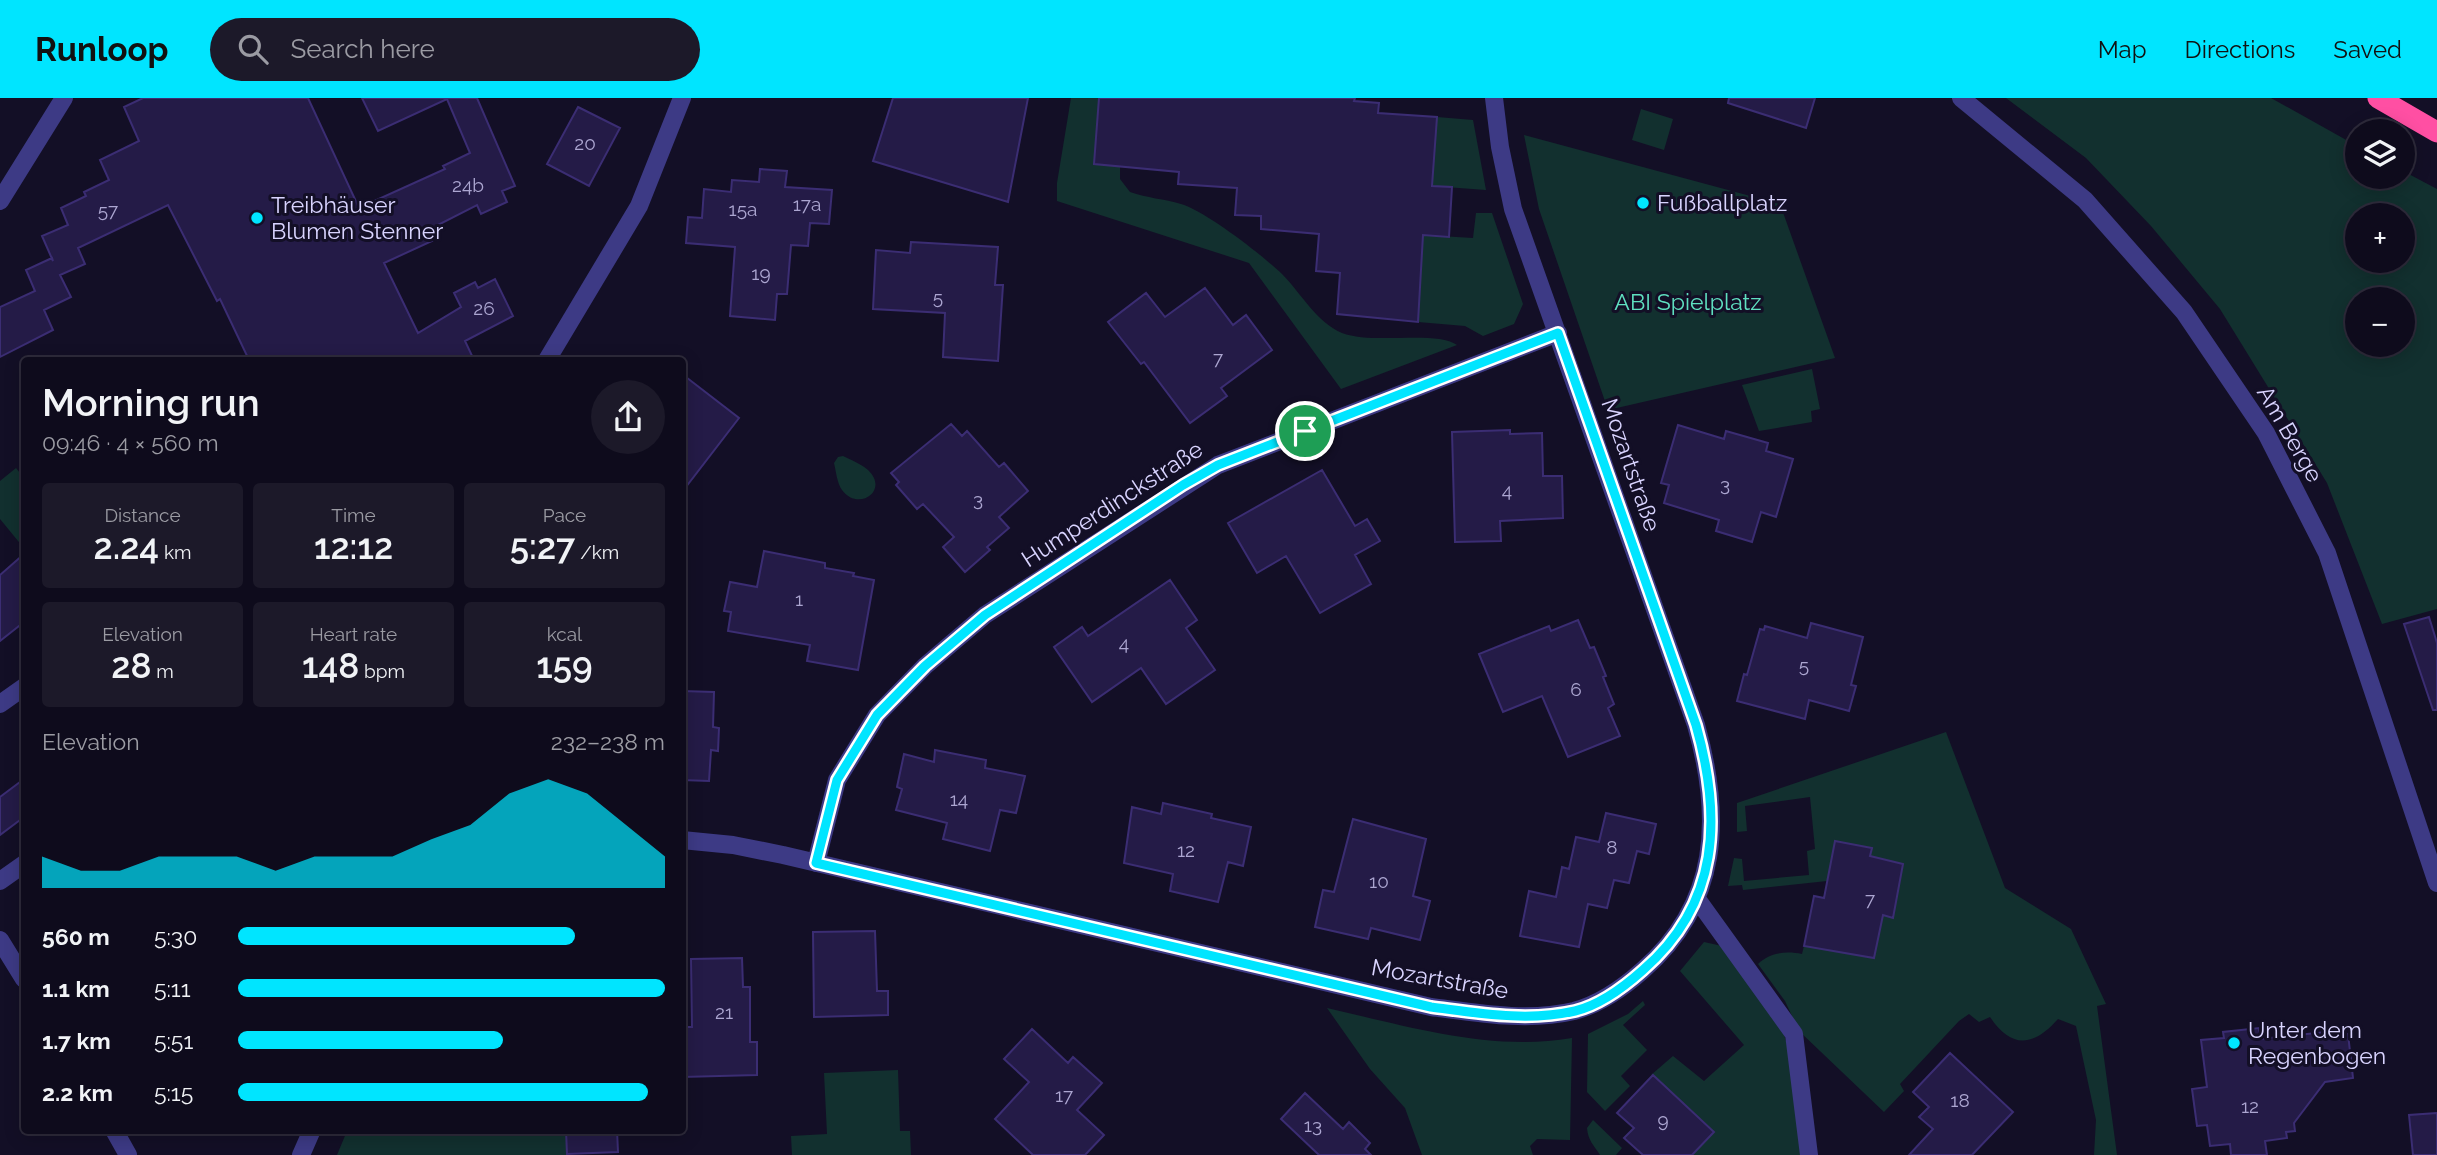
<!DOCTYPE html>
<html lang="en">
<head>
<meta charset="utf-8">
<style>
	:root { --surface:#0e0b1c; --page:#1c1929; --text:#f1f3f6; --muted:#9b9ba3; --line:#2e2b3b; --accent:#00e5ff }
	body { margin:0; font-family:Raleway,sans-serif; background:var(--page); color:var(--text); height:100vh; display:flex; flex-direction:column; font-size:26px; white-space:nowrap }
	* { box-sizing:border-box; margin:0 }
	p { font-size:23px; color:var(--muted) }
	.icon { flex:none; width:38px; height:38px; fill:none; stroke:currentColor; stroke-width:2; stroke-linecap:round; stroke-linejoin:round }
	.map { position:relative; flex:1; overflow:hidden }
	.details { position:absolute; left:21px; top:259px; width:665px; height:777px; display:flex; flex-direction:column; background:var(--surface); border-radius:7px; box-shadow:0 4px 18px #0003,0 0 0 2px var(--line) }
	.details>* { flex:none }
	.buttons { position:absolute; left:2345px; top:21px; display:grid; gap:14px }
	.buttons a { display:grid; place-items:center; width:70px; height:70px; border-radius:50%; background:var(--surface); box-shadow:0 4px 18px #0003,0 0 0 2px var(--line); font-size:35px }
	.pin { position:absolute; display:grid; place-items:center; width:60px; height:60px; color:#fff; margin:-30px; border:4px solid #fff; border-radius:50%; box-shadow:0 2px 7px #0007 }
	.round { display:grid; place-items:center; flex:none; width:74px; height:74px; border-radius:37px; background:var(--page) }
	.headline { display:flex; align-items:center; justify-content:space-between; height:119px; padding:0 21px }
	h1 { font-size:38px; font-weight:600; line-height:52px }
	.metrics { display:grid; grid-template-columns:repeat(3,1fr); gap:10px; height:119px; padding:7px 21px }
	.metrics div { display:grid; align-content:center; border-radius:7px; background:var(--page); text-align:center }
	.metrics b { font-size:35px; font-weight:600 }
	.metrics small { font-size:19px; font-weight:400 }
	.metrics p { font-size:19px }
	.chart { height:196px; padding:14px 21px }
	.chart p { display:flex; justify-content:space-between }
	.chart svg { width:100%; height:126px; margin-top:7px; fill:var(--accent); opacity:.7 }
	ul { padding:0 21px; list-style:none; font-size:23px }
	li { display:grid; grid-template-columns:112px 84px 1fr; align-items:center; height:52px }
	li i { height:18px; border-radius:9px; background:var(--accent) }
	header { display:flex; align-items:center; gap:42px; box-sizing:border-box; height:98px; padding:0 35px; background:var(--accent); color:#111 }
	header strong { font-size:33px }
	nav { display:flex; gap:38px; margin-inline-start:auto; font-size:24px }
	.search { width:490px; height:63px; background:var(--page); display:flex; align-items:center; gap:18px; box-sizing:border-box; padding:0 24px; border-radius:38px; color:var(--muted); font-size:26px }
	.map>svg:first-child { display:block }
	.green { fill:#12302f; fill-rule:evenodd }
	.building { fill:#241b47; stroke:#3b2d73; stroke-width:2 }
	.lines { fill:none; stroke-linecap:round; stroke-linejoin:round }
	.minor { stroke:#3d3a85; stroke-width:18 }
	.highway { stroke:#ff4fa3; stroke-width:21 }
	.route-casing { stroke:#fff; stroke-width:14 }
	.route { stroke:#00e5ff; stroke-width:9 }
	.poi-dot { fill:#00e5ff; stroke:#130f26; stroke-width:2.5 }
	.labels { text-anchor:middle; stroke-width:6; stroke-linejoin:round; paint-order:stroke }
	.number-label { font-size:19px; fill:#aca6d1 }
	.poi-label { font-size:23px; fill:#d9d4ff; stroke:#130f26; text-anchor:start }
	.park-label { font-size:23px; fill:#5fe0c0; stroke:#130f26 }
	.street-label { font-size:23px; fill:#d9d4ff; stroke:#130f26 }
</style>
</head>
<body>
<header>
<strong>Runloop</strong>
<div class="search"><svg class="icon" aria-label="search" viewBox="0 0 24 24"><circle cx="10" cy="10" r="6"/><path d="M15 15l6 6"/></svg>Search here</div>
<nav><a>Map</a><a>Directions</a><a>Saved</a></nav>
</header>
<div class="map">
<svg width="2437" height="1057" viewBox="0 0 2437 1057">
	<rect width="100%" height="100%" fill="#130f26"/>
	<path class="green" d="M1071 0H1099L1094 66 1120 68V81L1130 94C1147 100 1164 101 1181 106 1207 114 1262 157 1282 176 1301 195 1316 224 1342 235 1373 247 1436 232 1457 247L1341 291 1249 165 1057 103V85Z
		M2006 0H2271L2357 48V79H2403V73L2437 91V511L2382 526 2327 385 2220 211 2151 128 2086 60ZM2357 117H2403V163H2357ZM2357 201H2403V247H2357Z
		M1641 11 1673 21 1664 52 1632 42Z
		M1437 19 1473 22 1486 92 1432 88Z
		M1524 37 1780 106 1835 260 1608 312 1539 111Z
		M1476 115H1492L1523 206 1514 226 1483 238 1465 228 1418 224 1423 137 1473 140Z
		M1812 271 1820 311 1811 313 1812 324 1759 333 1742 287Z
		M843 358C851 362 861 366 868 372 890 393 858 414 842 392 837 385 836 373 834 365L838 359Z
		M16 370 24 380V447L23 449 0 421V383Z
		M1946 634 2005 790 2071 831 2106 906 2097 908 2117 1057H2094L2096 1022 2076 928 2058 921C2034 948 2012 952 1990 919L1979 924 1969 916 1959 923 1900 986 1904 993 1884 1014 1799 933 1785 903 1758 866C1770 854 1787 853 1802 856L1804 848 1874 859 1883 817 1893 819 1903 766 1870 758 1835 743 1827 783 1743 792 1742 787 1728 788 1734 760 1742 761 1744 783 1809 777 1807 753 1815 751 1810 699 1745 708 1747 733 1737 734V705Z
		M1704 844 1722 848 1784 936 1791 961 1803 1057H1692L1714 1034 1651 977 1673 958 1704 983 1744 947 1680 873Z
		M1643 903 1645 907 1623 927 1647 952 1621 978 1630 988 1605 1013 1587 994 1588 936 1628 916Z
		M1327 910C1407 928 1490 954 1572 940L1570 1042 1537 1041 1530 1048 1533 1057H1422L1405 1010 1370 971Z
		M898 972 900 1033H910L911 1057H792L791 1038 827 1036 824 975Z
		M1593 1022 1622 1050 1616 1057H1600C1594 1047 1588 1043 1587 1030Z
		M347 1033H566V1057H337Z"/>
	<path class="building" d="M143 0H308L359 110 445 71 443 68 470 55 447 1 378 33 362 0H477L515 88 502 93 507 104 481 116 477 107 428 132 432 143 384 165 418 235 461 209 454 195 475 184 478 190 495 181 513 218 465 243 474 262H249L220 201 217 203 168 107 78 150 85 166 60 177 71 199 44 212 53 232 0 259V209L35 193 26 172 52 160 53 163 42 138 68 127 61 110 86 98 84 94 109 82 100 62 139 43 124 9Z
		M893 0H1028L1008 104 873 63Z
		M1099 0H1355L1354 3 1379 5 1378 15 1437 19 1432 88 1452 89 1449 139 1423 137 1418 224 1337 216 1340 175 1316 173 1319 136 1261 131V118L1235 117 1237 90 1178 86 1179 74 1094 66Z
		M1729 0H1815L1806 30 1728 5Z
		M578 9 620 30 589 88 547 66Z
		M760 71 787 73 785 89 832 92 829 126 810 125 808 148 791 147 787 196H777L775 222 730 218 735 149 686 145 688 119 702 120 704 91 731 94 732 82 759 84Z
		M911 144 998 149 995 187H1003L998 263 943 259 945 215 873 211 876 152 910 155Z
		M1205 190 1233 227 1246 217 1272 252 1221 290 1227 298 1190 325 1144 264 1141 266 1108 224 1146 195 1165 219Z
		M682 276 739 320 682 394Z
		M951 326 962 338 967 333 999 369 1004 365 1028 393 999 419 1009 430 987 449 990 452 965 474 943 449 954 439 923 406 917 411 896 387 899 384 891 375Z
		M1678 327 1724 341 1726 333 1768 345 1766 353 1793 361 1776 419 1761 414 1752 444 1716 433 1719 422 1664 405 1669 387 1661 385Z
		M1510 332V336L1542 335 1543 378H1562L1563 420 1500 423 1501 443 1455 444 1452 334Z
		M1322 372 1355 428 1367 421 1380 443 1355 457 1371 486 1320 515 1286 458 1257 475 1228 425Z
		M764 453 825 465V470L854 475 853 478 874 482 858 572 807 563 810 547 728 533 731 514 724 513 730 484 757 489Z
		M24 456V524L0 543V477Z
		M1170 482 1197 522 1186 530 1215 572 1166 606 1141 570 1092 604 1054 549 1082 529 1088 538Z
		M2429 519 2437 545V612H2433L2404 526Z
		M1578 522 1590 550 1594 549 1606 578 1603 579 1614 606 1608 610 1620 638 1568 659 1542 598 1503 614 1479 556 1549 528 1551 533Z
		M1811 525 1863 539 1851 587 1856 588 1849 613 1809 602 1805 621 1737 603 1744 576 1747 577 1760 531 1764 532 1765 528 1807 540Z
		M682 593 714 594 713 629 719 630 718 653 711 652 709 683 682 682Z
		M935 652 986 662 985 670 1025 678 1016 715 1000 712 990 753 943 741 947 725 896 712 902 691 897 689 904 656 934 664Z
		M24 681V719L0 737V699Z
		M1163 705 1212 716 1211 720 1251 729 1243 768 1228 764 1218 804 1170 793 1173 776 1124 765 1132 709 1161 716Z
		M1606 715 1656 726 1649 756 1637 753 1629 785 1614 782 1607 810 1588 806 1579 849 1520 838 1529 793 1556 799 1562 769 1569 771 1576 739 1599 744Z
		M1353 721 1426 741 1413 798 1430 803 1420 842 1371 830 1368 841 1315 829 1323 792 1334 794Z
		M1835 743 1872 750 1870 758 1903 766 1893 820 1883 817 1874 860 1804 848 1814 798 1824 800Z
		M875 833 877 893H888V917L814 919 813 834Z
		M742 860 743 889H750V944H757V977L682 979V929H692L691 861Z
		M2259 930 2260 941 2325 934 2326 939 2348 936 2353 980 2325 984 2294 1025 2295 1033 2286 1034 2287 1040 2265 1043 2267 1057H2231L2230 1046 2210 1048 2207 1027 2197 1028 2192 991 2207 989 2201 942 2224 940 2223 934Z
		M1032 931 1068 965 1073 959 1102 985 1077 1012 1104 1037 1085 1057H1033L995 1021 1029 984 1004 961Z
		M1950 955 2013 1014 1972 1057H1909L1933 1031 1919 1019 1929 1009 1913 994Z
		M1653 977 1714 1034 1692 1057H1643L1624 1040 1634 1030 1617 1015Z
		M1305 995 1343 1031 1349 1024 1370 1045 1365 1051 1371 1057H1319L1281 1021Z
		M2437 1015V1057H2413L2409 1017Z
		M566 1032H617L618 1054 567 1056Z"/>
	<g class="lines">
		<path class="minor" d="M1961 0 2085 102 2184 214 2266 335 2327 455 2437 785
			M0 103 64 0
			M547 262 639 108 682 0
			M0 606 24 589
			M682 742 733 747 783 757 1431 909C1478 915 1527 924 1574 913 1600 906 1624 889 1643 872 1720 805 1722 719 1696 627L1513 111 1500 49 1494 0
			M816 765 837 682 877 617 925 568 985 517 1218 367 1558 235
			M0 783 24 766
			M1697 801 1794 936 1809 1057
			M0 842 24 881
			M114 1032 128 1057
			M301 1057 312 1032"/>
		<path class="highway" d="M2378 0 2437 34"/>
	</g>
	<g class="lines">
		<g class="route-casing">
			<path id="route" d="M1558 235 1696 627C1722 719 1720 805 1643 872 1624 889 1600 907 1575 913 1527 924 1478 915 1431 909L816 765 837 682 877 617 925 568 985 517 1183 387 1218 367Z"/>
		</g>
		<use href="#route" class="route"/>
	</g>
	<g class="poi-dot">
		<circle cx="1643" cy="105" r="7"/>
		<circle cx="257" cy="120" r="7"/>
		<circle cx="2234" cy="945" r="7"/>
	</g>
	<g class="labels">
		<g class="number-label">
			<text x="585" y="52">20</text>
			<text x="468" y="94">24b</text>
			<text x="807" y="113">17a</text>
			<text x="743" y="118">15a</text>
			<text x="108" y="119">57</text>
			<text x="761" y="182">19</text>
			<text x="938" y="206">5</text>
			<text x="484" y="217">26</text>
			<text x="1218" y="267">7</text>
			<text x="1725" y="393">3</text>
			<text x="1507" y="399">4</text>
			<text x="978" y="408">3</text>
			<text x="799" y="508">1</text>
			<text x="1124" y="552">4</text>
			<text x="1804" y="574">5</text>
			<text x="1576" y="598">6</text>
			<text x="959" y="708">14</text>
			<text x="1612" y="756">8</text>
			<text x="1186" y="759">12</text>
			<text x="1379" y="790">10</text>
			<text x="1870" y="808">7</text>
			<text x="724" y="921">21</text>
			<text x="1064" y="1004">17</text>
			<text x="1960" y="1009">18</text>
			<text x="2250" y="1015">12</text>
			<text x="1663" y="1029">9</text>
			<text x="1313" y="1034">13</text>
		</g>
		<g class="poi-label">
			<text x="1657" y="113">Fußballplatz</text>
			<text x="271" y="115">Treibhäuser<tspan x="271" dy="26">Blumen Stenner</tspan></text>
			<text x="2248" y="940">Unter dem<tspan x="2248" dy="26">Regenbogen</tspan></text>
		</g>
		<g class="park-label">
			<text x="1688" y="212">ABI Spielplatz</text>
		</g>
		<g class="street-label">
			<text transform="translate(2290 336) rotate(60)" y="8">Am Berge</text>
			<text transform="translate(1631 367) rotate(71)" y="8">Mozartstraße</text>
			<text transform="translate(1112 406) rotate(-33)" y="8">Humperdinckstraße</text>
			<text transform="translate(1440 881) rotate(10)" y="8">Mozartstraße</text>
		</g>
	</g>
</svg>
<div class="buttons">
<a><svg class="icon" aria-label="layers" viewBox="0 0 24 24"><path d="M12 4l9 5-9 5-9-5zM3 14l9 5 9-5"/></svg></a>
<a>+</a>
<a>−</a>
</div>
<div class="pin" style="left:1305px;top:333px;background:#1e9e55"><svg class="icon" aria-label="arrive" viewBox="0 0 24 24"><path d="M6 21V4h12l-3 4 3 4H6"/></svg></div>
<section class="details">
<div class="headline"><div><h1>Morning run</h1><p>09:46 · 4 × 560 m</p></div><a class="round"><svg class="icon" aria-label="share" viewBox="0 0 24 24"><path d="M12 15V3M7 8l5-5 5 5M5 13v7h14v-7"/></svg></a></div>
<div class="metrics">
<div><p>Distance</p><b>2.24<small> km</small></b></div>
<div><p>Time</p><b>12:12</b></div>
<div><p>Pace</p><b>5:27<small> /km</small></b></div>
</div>
<div class="metrics">
<div><p>Elevation</p><b>28<small> m</small></b></div>
<div><p>Heart rate</p><b>148<small> bpm</small></b></div>
<div><p>kcal</p><b>159</b></div>
</div>
<div class="chart"><p><span>Elevation</span>232–238 m</p>
<svg viewBox="0 0 160 44" preserveAspectRatio="none"><path d="M0 44V33L10 38L20 38L30 33L40 33L50 33L60 38L70 33L80 33L90 33L100 27L110 22L120 11L130 6L140 11L150 22L160 33V44z"/></svg>
</div>
<ul>
<li><b>560 m</b>5:30<i style="width:79%"></i></li>
<li><b>1.1 km</b>5:11<i style="width:100%"></i></li>
<li><b>1.7 km</b>5:51<i style="width:62%"></i></li>
<li><b>2.2 km</b>5:15<i style="width:96%"></i></li>
</ul>
</section>
</div>
</body>
</html>
